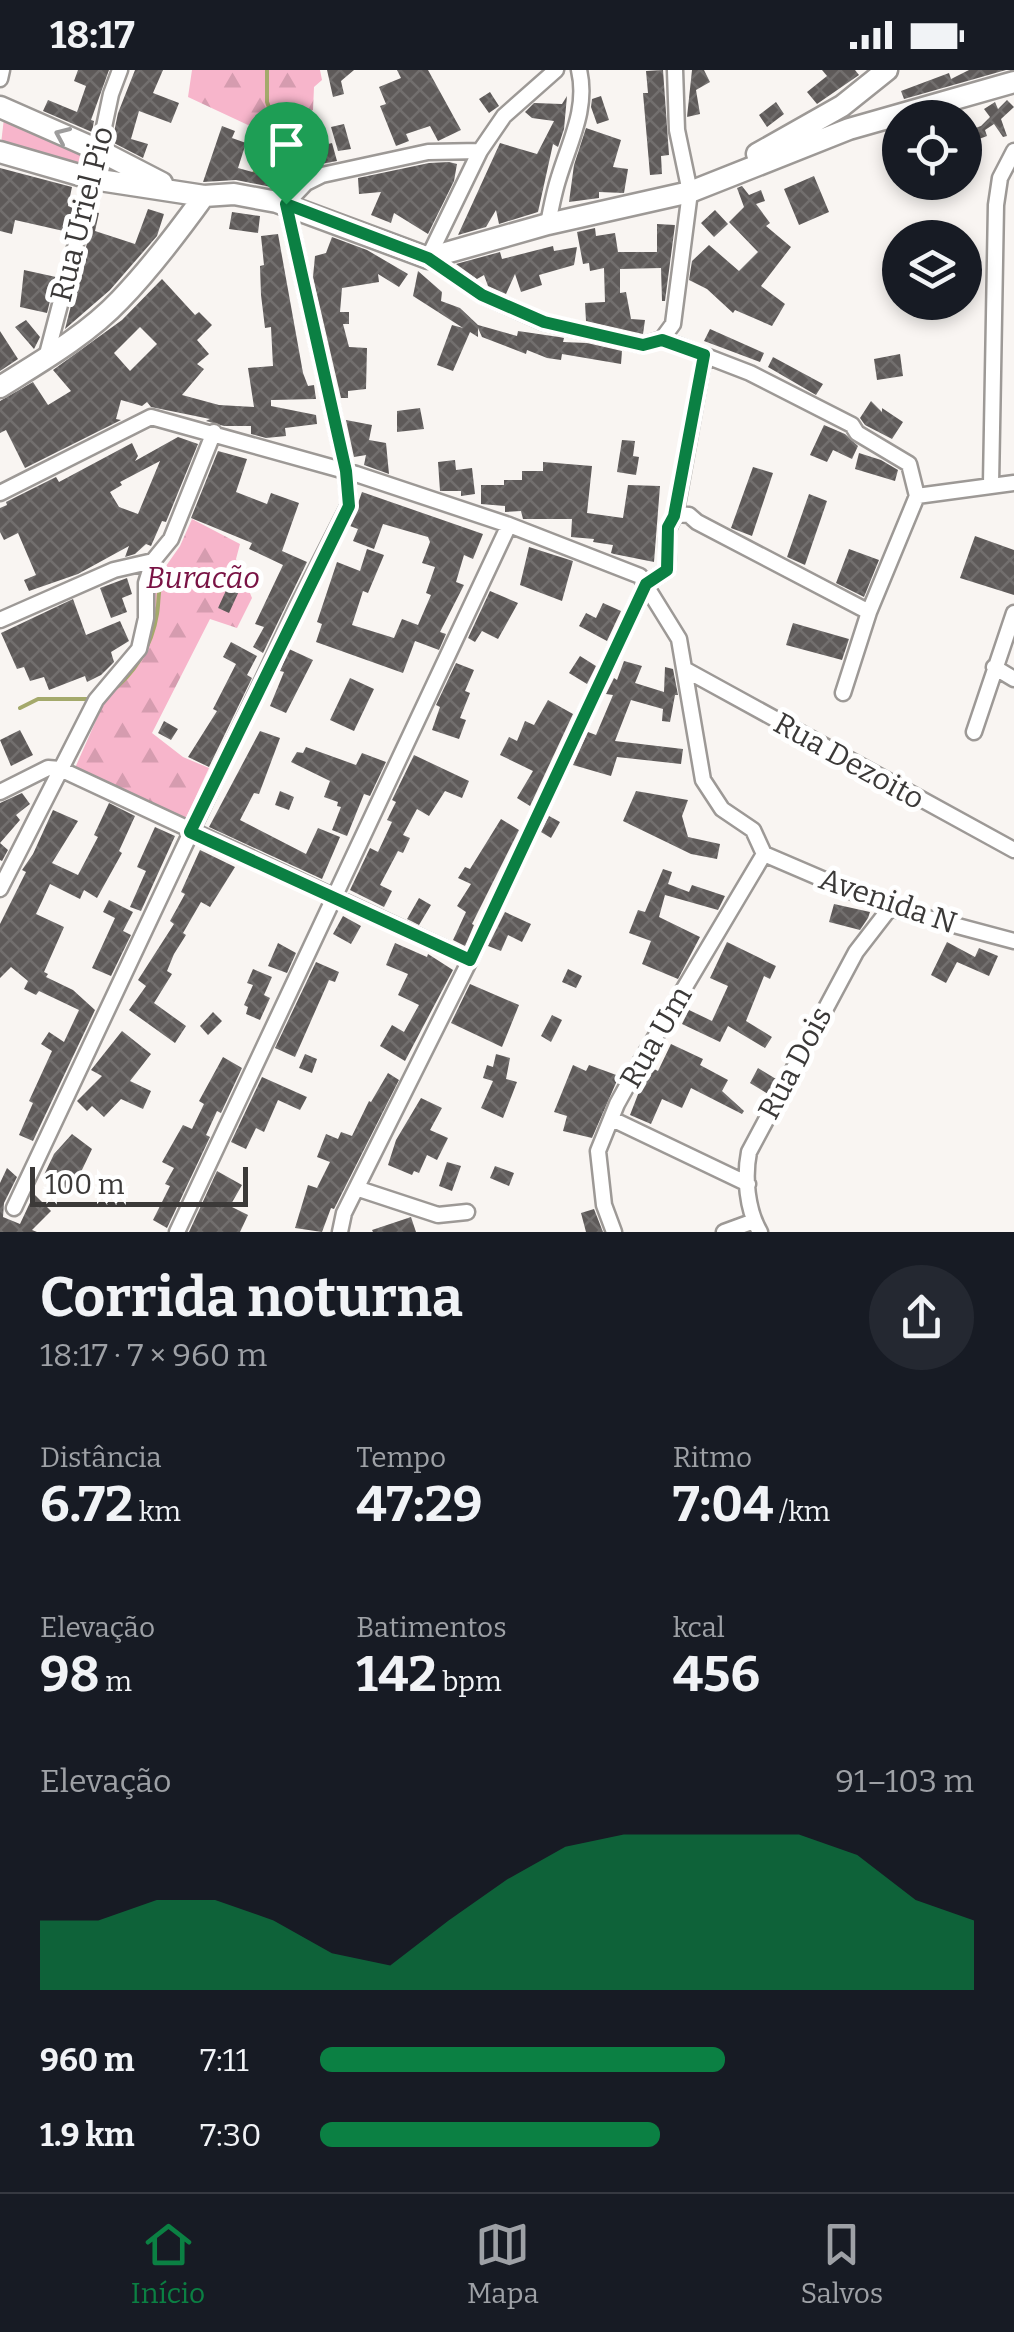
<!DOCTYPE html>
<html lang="pt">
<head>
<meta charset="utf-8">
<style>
	:root { --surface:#171b24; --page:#242831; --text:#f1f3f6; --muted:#9ea1a6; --line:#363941; --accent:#0b8043 }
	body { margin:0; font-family:Bitter,serif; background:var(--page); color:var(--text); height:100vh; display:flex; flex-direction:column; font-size:38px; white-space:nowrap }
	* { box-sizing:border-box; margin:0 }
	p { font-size:32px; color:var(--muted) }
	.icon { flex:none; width:55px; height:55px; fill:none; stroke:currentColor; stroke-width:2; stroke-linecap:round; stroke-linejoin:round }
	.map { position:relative; height:1162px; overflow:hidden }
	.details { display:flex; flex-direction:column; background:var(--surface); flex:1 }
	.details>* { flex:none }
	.buttons { position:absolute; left:882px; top:30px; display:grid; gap:20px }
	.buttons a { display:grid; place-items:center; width:100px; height:100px; border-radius:50%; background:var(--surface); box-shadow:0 5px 15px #0003; font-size:50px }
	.scale { position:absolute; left:30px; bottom:25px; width:218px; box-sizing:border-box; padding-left:10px; border:5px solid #3b3938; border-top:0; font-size:28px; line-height:35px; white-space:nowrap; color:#3b3938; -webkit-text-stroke:8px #fff; paint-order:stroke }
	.pin { position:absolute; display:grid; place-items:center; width:85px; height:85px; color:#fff; margin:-102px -42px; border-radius:50% 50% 50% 0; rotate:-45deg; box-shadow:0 0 10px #0007 }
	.pin .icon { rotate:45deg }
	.round { display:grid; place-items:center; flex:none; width:105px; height:105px; border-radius:52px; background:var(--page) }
	.headline { display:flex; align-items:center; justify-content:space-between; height:170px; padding:0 40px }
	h1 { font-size:55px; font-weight:700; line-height:75px }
	.figures { display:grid; grid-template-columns:repeat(3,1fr); gap:15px; height:170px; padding:10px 40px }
	.figures div { display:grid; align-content:center }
	.figures b { font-size:50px; font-weight:700 }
	.figures small { font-size:28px; font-weight:400 }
	.figures p { font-size:28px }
	.chart { height:280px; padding:20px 40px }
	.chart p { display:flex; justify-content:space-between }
	.chart svg { width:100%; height:180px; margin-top:10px; fill:var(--accent); opacity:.7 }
	ul { padding:0 40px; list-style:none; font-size:32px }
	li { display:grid; grid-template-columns:160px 120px 1fr; align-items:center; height:75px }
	li i { height:25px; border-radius:12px; background:var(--accent) }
	.status { display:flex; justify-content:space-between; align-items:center; height:70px; padding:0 50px; background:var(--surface); direction:ltr }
	.status svg { height:28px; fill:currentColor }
	.tabs { display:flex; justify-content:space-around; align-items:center; height:140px; border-top:2px solid var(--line); background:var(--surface); font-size:28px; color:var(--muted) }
	.tabs a { display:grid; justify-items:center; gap:5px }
	.tabs .active { color:var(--accent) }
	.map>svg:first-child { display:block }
	.forest { fill:url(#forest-firs) }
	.park { fill:#f7b5cb }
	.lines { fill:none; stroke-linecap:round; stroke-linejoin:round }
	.stream { stroke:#a4a96b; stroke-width:4 }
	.building { fill:url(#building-cross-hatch); fill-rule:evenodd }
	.street-casing { stroke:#9d9996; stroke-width:19 }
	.secondary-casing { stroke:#9d9996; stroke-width:25 }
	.street { stroke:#fff; stroke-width:14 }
	.secondary { stroke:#fff; stroke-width:20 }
	.oneway { stroke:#9d9c9c }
	.route-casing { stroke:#fff; stroke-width:20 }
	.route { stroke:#0b8043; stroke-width:12 }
	.labels { text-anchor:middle; stroke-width:10; stroke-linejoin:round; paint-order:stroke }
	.street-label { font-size:30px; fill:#3b3938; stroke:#fff }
	.park-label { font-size:30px; font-style:italic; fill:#791244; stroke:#fff }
</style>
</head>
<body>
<div class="status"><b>18:17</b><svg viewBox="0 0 49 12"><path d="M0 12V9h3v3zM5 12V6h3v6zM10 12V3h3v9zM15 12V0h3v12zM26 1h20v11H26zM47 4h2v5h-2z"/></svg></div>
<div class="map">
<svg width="1014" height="1162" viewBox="0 0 1014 1162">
	<defs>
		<pattern id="forest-firs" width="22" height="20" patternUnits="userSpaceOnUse" patternTransform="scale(2.5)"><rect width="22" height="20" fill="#f7b5cb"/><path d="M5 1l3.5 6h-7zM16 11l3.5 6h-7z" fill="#d59caf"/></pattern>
		<pattern id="building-cross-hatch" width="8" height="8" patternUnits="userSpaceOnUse" patternTransform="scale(2.5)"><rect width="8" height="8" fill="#5e5a59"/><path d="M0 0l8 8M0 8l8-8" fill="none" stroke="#726f6e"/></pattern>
	</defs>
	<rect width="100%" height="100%" fill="#f9f5f2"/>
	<path class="forest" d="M192 0H320L322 10 314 17 313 40 284 55 261 61 188 27Z
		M192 449 240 474 236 489 252 528 237 558 210 549 152 663 183 687 209 698 185 750 75 698 106 628 141 583 152 516 180 476Z"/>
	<path class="park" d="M4 48 88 83 83 100 1 74Z"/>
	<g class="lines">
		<path class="stream" d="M254 103 266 85 276 56 267 32V0
			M108 624C134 605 152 576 157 544 160 526 156 514 169 499
			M20 638 38 629H89"/>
	</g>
	<path class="building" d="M78 0H109L91 50 94 51 92 62 43 41 48 30 77 42 86 16 74 11Z
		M135 0H163L153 23 179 33 171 53 139 41 131 69 148 74 143 88 112 72 118 43Z
		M327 0H354L341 11 344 24 333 27Z
		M397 0H428L461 60 438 71 430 56 406 64 409 71 396 76 380 36 386 34 379 17 401 8Z
		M663 0 669 85 661 86 662 104 650 105 643 23H648L646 1Z
		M692 0H704L710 12 696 20 700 44 687 47Z
		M822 0H855L859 5 817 34 807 22 827 6Z
		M969 0H1006L904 29 901 21 949 3 951 9Z
		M490 22 499 36 489 43 479 29Z
		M567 26 564 59 558 77 553 74 538 142 499 154 496 140 486 157 458 165 500 73 537 84 554 51 532 48 525 42 534 33 562 34Z
		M601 26 609 50 597 54 591 37 592 29Z
		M1007 30 1014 37 1001 49 1007 66 1003 67 994 54 985 60 987 66 971 72 967 61 981 56 990 47 984 39 995 32 998 39Z
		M776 32 784 44 767 57 759 45Z
		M344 54 351 79 338 81 331 57Z
		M222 56 235 61 232 68 246 73 238 98 278 109 276 118 236 110 203 112Z
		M586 58 621 70 613 97 628 99 624 123 599 122V128L569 132 574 95Z
		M301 63 306 87 295 89 290 66Z
		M332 73 337 91 321 94 317 77Z
		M449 92 457 94 454 111 428 164 394 143 391 153 371 145 381 122 359 124 358 108 429 93Z
		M0 98 72 117 68 136 74 138 68 162 15 150 12 164 0 161Z
		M814 106 829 142 799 155 784 119Z
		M742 116 749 125 761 120 765 131 756 134 770 153 766 156 791 177 761 216 785 234 772 256 735 240 733 243 707 219 689 210 692 191 709 175 739 201 758 182 729 152 744 137 737 118Z
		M148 139 164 144 157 166 110 220 65 259 95 142 99 143 95 161 135 174Z
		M715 140 728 154 714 167 701 153Z
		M232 142 260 146 258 163 229 159Z
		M657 154 675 155 665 231H662L661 198 620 199V223L626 222 631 249 645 250 643 264 586 251 585 233 605 232 604 198 590 201 589 193 583 194 577 162 595 158 596 166 615 163 618 182H657Z
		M278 164 303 303 308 316 314 315 316 329 271 330V336L316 345 317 354 285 358 286 366 266 368 251 364V356H224L206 351 210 349 151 337 147 332 142 336 121 330 116 349 121 350 25 398 6 360 0 363V331L33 312 48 335 71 321 53 300 122 250 162 209 195 245 199 242 212 255 197 270 209 284 197 294 204 299 182 325 219 335 254 337 248 298 273 296 271 257 265 258 261 225 260 196 264 195 261 166ZM140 257 157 274 130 301 114 283Z
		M332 167 367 180 408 204 399 217 378 204 379 212 342 218 340 242H349V254H343L349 277 367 278 366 319 348 321V328H341L313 207 315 186 326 183Z
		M553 176 554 181 577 177 574 195 539 205 542 215 521 222 515 204 506 224 488 216 484 205 477 209 456 194 500 182 502 189Z
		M24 200 56 207 47 243 20 237Z
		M418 201 442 222 441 231 460 238 478 255 517 266 518 261 559 267 564 268 563 272 587 273 622 281 621 294 562 284 561 290 547 288 527 280 526 284 482 267 478 258V267L470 262 453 301 437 295 452 255 463 258 413 226Z
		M26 250 40 267 34 279 15 257Z
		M710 259 764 283 760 292 704 271Z
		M0 261 18 289 0 301Z
		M900 284 903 306 877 310 874 289Z
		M773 287 823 314 816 325 768 297Z
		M871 331 882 342V338L903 352 892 369 865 355 860 348Z
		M420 338 424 359 397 362V341Z
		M346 350 372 355 369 370 386 373 389 404 364 395 366 385 354 387Z
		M824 355 845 364 858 376 852 389 833 380 827 392 810 385Z
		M178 367 198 374 166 452 162 451 151 476 146 474 135 484 125 487 129 476 78 504 29 521 24 510 36 505 18 463 4 470 0 462V438L7 435 6 432 56 407 59 412 132 373 138 386 135 391ZM160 391 138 444 119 437 110 422 122 415 120 412Z
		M622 370 635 371 633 386 639 387 636 405 617 402Z
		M218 381 247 389 236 422 267 434 271 423 299 433 282 481 307 492 263 583 253 577 264 557 255 554 283 495 249 479 252 473 191 448Z
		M859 383 881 390 898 400 895 411 855 399Z
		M455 390 456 400 472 398 475 424 461 426V421H440L438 392Z
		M543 392 592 396 587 443 623 448 628 415 660 416 654 492 614 484 611 483 613 475 593 472 594 469 571 467 572 449H523L521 441 505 442V436L481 434V415H504V410H522V401H543Z
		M753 397 773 403 752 466 731 458Z
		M362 422 483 464 473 489 464 485 456 512 464 515 440 562 446 564 439 580 415 571 403 603 316 572 322 554 317 552 337 492 360 501 367 479 384 485 368 523 363 521 352 555 394 568 402 549 418 555 431 525 426 523 435 497 422 493 430 472 428 467 383 454 374 479 353 471 358 459 350 456Z
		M809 424 827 431 805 495 787 487Z
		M975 466 1014 480V525L960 508Z
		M529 477 573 491 562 531 520 515Z
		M849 479 879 490 864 527 836 513Z
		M127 508 132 524 122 528 127 542 111 548 100 518Z
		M229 514 240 519 229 543 218 538Z
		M490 521 518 533 498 569 482 561 475 572 468 568Z
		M73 529 86 565 120 551 129 571 111 582 114 592 101 605 87 612 85 606 49 620 44 607 30 611 24 597 17 599 1 563Z
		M603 533 621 541 607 571 579 556 586 543 596 548Z
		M793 553 849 569 842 590 786 575Z
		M231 572 257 586 247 605 252 608 209 697 188 687 217 641 213 639 236 594 223 587Z
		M289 579 313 590 286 643 270 636 284 602 280 601Z
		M580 586 596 596 587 614 569 603Z
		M624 591 642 596 635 613 664 622 665 597 673 599 678 625H675L670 652 662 651 663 639 631 630 615 671 683 679 681 694 617 687 611 706 573 695 588 662 596 665 613 625 606 624 614 608 617 610Z
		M456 593 474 600 465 621 470 623 460 648 466 650 459 669 432 660 440 637 436 635Z
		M350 608 374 619 354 661 330 650Z
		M548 630 573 644 530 736 517 728 533 701 500 685 509 667 517 671 525 651 534 655Z
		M164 651 178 659 171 670 158 663Z
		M20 660 33 685 11 696 0 670Z
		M260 661 280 668 259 724 254 723 240 750 306 784 318 758 340 767 322 809 209 757Z
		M306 677 356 695 362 683 386 692 370 726 364 724 347 766 332 760 341 737 337 736 338 732 324 727 330 711 291 692 297 682 303 683Z
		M414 685 469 711 462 728 445 721 429 746 417 739 403 765 410 768 403 783 398 781 380 815 392 821 384 837 350 820 370 778 378 782 392 752 387 750 396 732 392 730Z
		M280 721 294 727 289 740 275 735Z
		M636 721 688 730 682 746 688 767 720 774 717 789 691 784 623 751Z
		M22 723 30 734 16 745 20 750 0 773 8 780 2 791 0 790V733Z
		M109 733 135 746 119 781 122 783 97 828 84 820 80 829 50 814 36 844 64 857 44 902 48 904 46 907 73 920 95 940 33 1071 19 1065 33 1033 29 1031 52 981 41 974 49 962 64 972 79 940 39 921 36 925 24 919 28 911 11 897 0 908V854L26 802 22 800 33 784 53 740 78 751 52 793 78 805 98 767 94 765Z
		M549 746 560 752 551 768 541 762Z
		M501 749 519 760 472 854 474 855 465 876 453 870 466 842 457 836 471 814 458 808 465 797 470 799Z
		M155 757 175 766 141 841 130 837 146 801 137 797Z
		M200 780 235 797 210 837 201 832 183 863 186 865 174 884 167 901 172 904 154 933 186 956 175 973 129 940 146 916 138 910 174 854 170 851 185 824 181 822Z
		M663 799 672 802 668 814 689 822 692 815 725 826 718 840 665 825 659 847 700 867 678 909 642 894 651 871 629 863 638 840 645 842Z
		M419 828 431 835 419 855 407 849Z
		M109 830 133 842 123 861 131 865 111 906 92 898 115 848 103 842Z
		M834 834 870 842 868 848 860 860 829 852Z
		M505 842 531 854 522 872 508 865 501 881 488 876Z
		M343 846 361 856 351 874 333 864Z
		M727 872 776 896 770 909 764 906 746 951 772 967 765 978 728 956 720 972 682 954 689 940 712 951 728 916 710 908Z
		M947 872 975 887 979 878 998 886 989 906 957 892 946 913 931 905Z
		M278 873 296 883 287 903 268 896Z
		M395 873 427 887 428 884 453 900 405 991 380 976 392 955 404 962 419 935 398 925 408 904 386 895Z
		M316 892 339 902 335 912 329 910 295 987 275 978Z
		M253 899 272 907 264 925 270 928 260 950 246 944 248 937 244 935 253 915 247 913Z
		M568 899 582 906 576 918 562 912Z
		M470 914 519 935 502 977 451 953Z
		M213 942 222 951 208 965 200 956Z
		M552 945 562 950 551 972 541 966Z
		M122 961 151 984 130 1011 151 1021 143 1039 121 1029 104 1047 92 1036 87 1041 77 1031 102 1006 91 1000Z
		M671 974 703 989 700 995 728 1010 722 1021 744 1041 742 1044 691 1018 682 1038 662 1029 651 1054 630 1045 647 1001 650 997 658 1001Z
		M305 984 317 989 312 1003 299 998Z
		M496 984 510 988 506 1009 517 1012 503 1048 481 1038 493 1011 483 1008 487 995 493 997Z
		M223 987 242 998 221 1043 217 1041 206 1065 210 1067 167 1158 153 1150 170 1116 165 1114 174 1098 162 1092 183 1055 192 1059 204 1034 199 1031Z
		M573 995 586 1001 589 995 619 1006 592 1068 563 1061 567 1046 554 1042Z
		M758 998 776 1009 768 1024 750 1013Z
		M388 1003 399 1010 334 1139 331 1138 322 1162 295 1158 308 1115 317 1118 330 1092 317 1087 326 1064 338 1069 341 1062 352 1066 369 1031 371 1032Z
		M262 1007 307 1027 300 1040 278 1030 264 1062 256 1058 246 1079 231 1072Z
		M421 1028 442 1038 430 1060 448 1068 437 1090 427 1085 419 1103 414 1101 412 1105 388 1095 396 1070Z
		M72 1064 92 1079 69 1127 56 1122 60 1114 43 1107 54 1084Z
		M447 1092 461 1096 452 1121 439 1116Z
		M495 1096 514 1103 509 1116 490 1108Z
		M7 1098 17 1107 4 1133 3 1147 20 1154 34 1124 51 1141 32 1160 37 1162H0V1113Z
		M217 1101 242 1115 230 1136 248 1145 240 1162H189Z
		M594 1139 603 1162H586L581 1143Z
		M411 1147 416 1162H373L372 1160Z"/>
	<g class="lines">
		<g class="street-casing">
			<path id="street" d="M556 0 504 46 480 81 428 188 482 225 543 252 643 275 662 269 750 303 852 355 857 363 909 394 917 426
				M0 9 2 0
				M548 154C551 138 554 122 559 107 570 71 588 38 579 0
				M662 269 673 254 690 122 677 60 675 0
				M46 288 93 109 111 24 120 0
				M991 414 996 135 1000 108 1014 81
				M0 423 151 347 356 404 509 455 640 506 679 569 703 710 722 739 753 760 764 784
				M675 446 704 285
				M0 550 114 500 153 491
				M994 597 1014 609
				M686 600 1014 780
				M843 623 869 542 917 426 1014 413
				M974 662 1014 543
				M0 722 48 698 60 699 470 890
				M764 784 890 838 1014 871
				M0 819 96 630 139 579 146 548V513L153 491 171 469 214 362
				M612 1049 748 1114
				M359 1119 438 1145 467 1142
				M14 1138 297 537 349 435 346 401 286 134 306 113 322 105 428 82 480 81
				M177 1162 509 455
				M340 1162 344 1143 470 890 646 514 667 500C670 480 661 458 678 444L689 445 697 452 869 542
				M614 1162 604 1135 598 1081 617 1034 638 996 764 784
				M724 1162 754 1151
				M760 1162C747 1140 744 1107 749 1082L856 882 890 838"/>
		</g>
		<g class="secondary-casing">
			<path id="secondary" d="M0 37 100 81 162 113
				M0 82 93 109 204 126 234 124 277 132 428 188 548 154 690 122 849 59 1014 12
				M757 84 842 36 887 0
				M0 317C40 292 87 265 120 230 151 198 178 162 204 126"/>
		</g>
		<use href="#street" class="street"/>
		<use href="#secondary" class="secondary"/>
	</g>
	<defs><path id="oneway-chevron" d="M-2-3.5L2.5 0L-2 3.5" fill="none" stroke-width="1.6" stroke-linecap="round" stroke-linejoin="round" transform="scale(2.5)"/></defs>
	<use class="oneway" href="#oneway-chevron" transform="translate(62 65) rotate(-156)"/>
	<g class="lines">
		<g class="route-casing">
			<path id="route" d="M286 134 428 188 482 225 544 252 643 275 662 270 704 285 674 446 668 457 667 500 646 514 470 890 190 762 349 436 346 401Z"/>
		</g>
		<use href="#route" class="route"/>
	</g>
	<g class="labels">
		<g class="street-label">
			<text transform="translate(82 144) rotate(-76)" y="10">Rua Uriel Pio</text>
			<text transform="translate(849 691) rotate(29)" y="10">Rua Dezoito</text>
			<text transform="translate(888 831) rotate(19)" y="10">Avenida N</text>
			<text transform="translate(656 967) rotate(-60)" y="10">Rua Um</text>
			<text transform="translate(795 993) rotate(-62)" y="10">Rua Dois</text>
		</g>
		<g class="park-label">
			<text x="203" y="518">Buracão</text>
		</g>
	</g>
</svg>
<div class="buttons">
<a><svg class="icon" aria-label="locate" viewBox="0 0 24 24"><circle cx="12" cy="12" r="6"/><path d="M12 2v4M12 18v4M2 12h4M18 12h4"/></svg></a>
<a><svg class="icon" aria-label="layers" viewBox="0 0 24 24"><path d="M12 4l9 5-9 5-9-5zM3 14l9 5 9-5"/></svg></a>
</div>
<div class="scale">100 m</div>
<div class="pin" style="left:286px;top:134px;background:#1e9e55"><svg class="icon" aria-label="arrive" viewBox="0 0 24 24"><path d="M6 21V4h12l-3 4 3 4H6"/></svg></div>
</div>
<section class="details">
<div class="headline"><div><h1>Corrida noturna</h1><p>18:17 · 7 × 960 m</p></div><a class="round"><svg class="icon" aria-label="share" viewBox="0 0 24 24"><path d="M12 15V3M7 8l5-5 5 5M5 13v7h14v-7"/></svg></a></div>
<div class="figures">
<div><p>Distância</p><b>6.72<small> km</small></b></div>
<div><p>Tempo</p><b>47:29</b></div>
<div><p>Ritmo</p><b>7:04<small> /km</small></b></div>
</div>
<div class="figures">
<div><p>Elevação</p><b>98<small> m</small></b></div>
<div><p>Batimentos</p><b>142<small> bpm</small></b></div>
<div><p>kcal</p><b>456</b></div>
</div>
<div class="chart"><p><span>Elevação</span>91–103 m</p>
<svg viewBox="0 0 160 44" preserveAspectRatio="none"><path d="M0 44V27L10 27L20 22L30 22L40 27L50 35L60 38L70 27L80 17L90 9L100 6L110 6L120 6L130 6L140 11L150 22L160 27V44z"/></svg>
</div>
<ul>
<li><b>960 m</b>7:11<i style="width:62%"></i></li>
<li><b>1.9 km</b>7:30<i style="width:52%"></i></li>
</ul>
</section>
<nav class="tabs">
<a class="active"><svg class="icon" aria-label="home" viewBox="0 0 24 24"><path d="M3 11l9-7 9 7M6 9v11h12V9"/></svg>Início</a>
<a><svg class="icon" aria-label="map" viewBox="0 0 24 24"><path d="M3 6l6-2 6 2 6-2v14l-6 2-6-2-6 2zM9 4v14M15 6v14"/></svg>Mapa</a>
<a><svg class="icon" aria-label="saved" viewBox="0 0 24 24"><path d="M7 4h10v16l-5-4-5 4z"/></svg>Salvos</a>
</nav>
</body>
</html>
